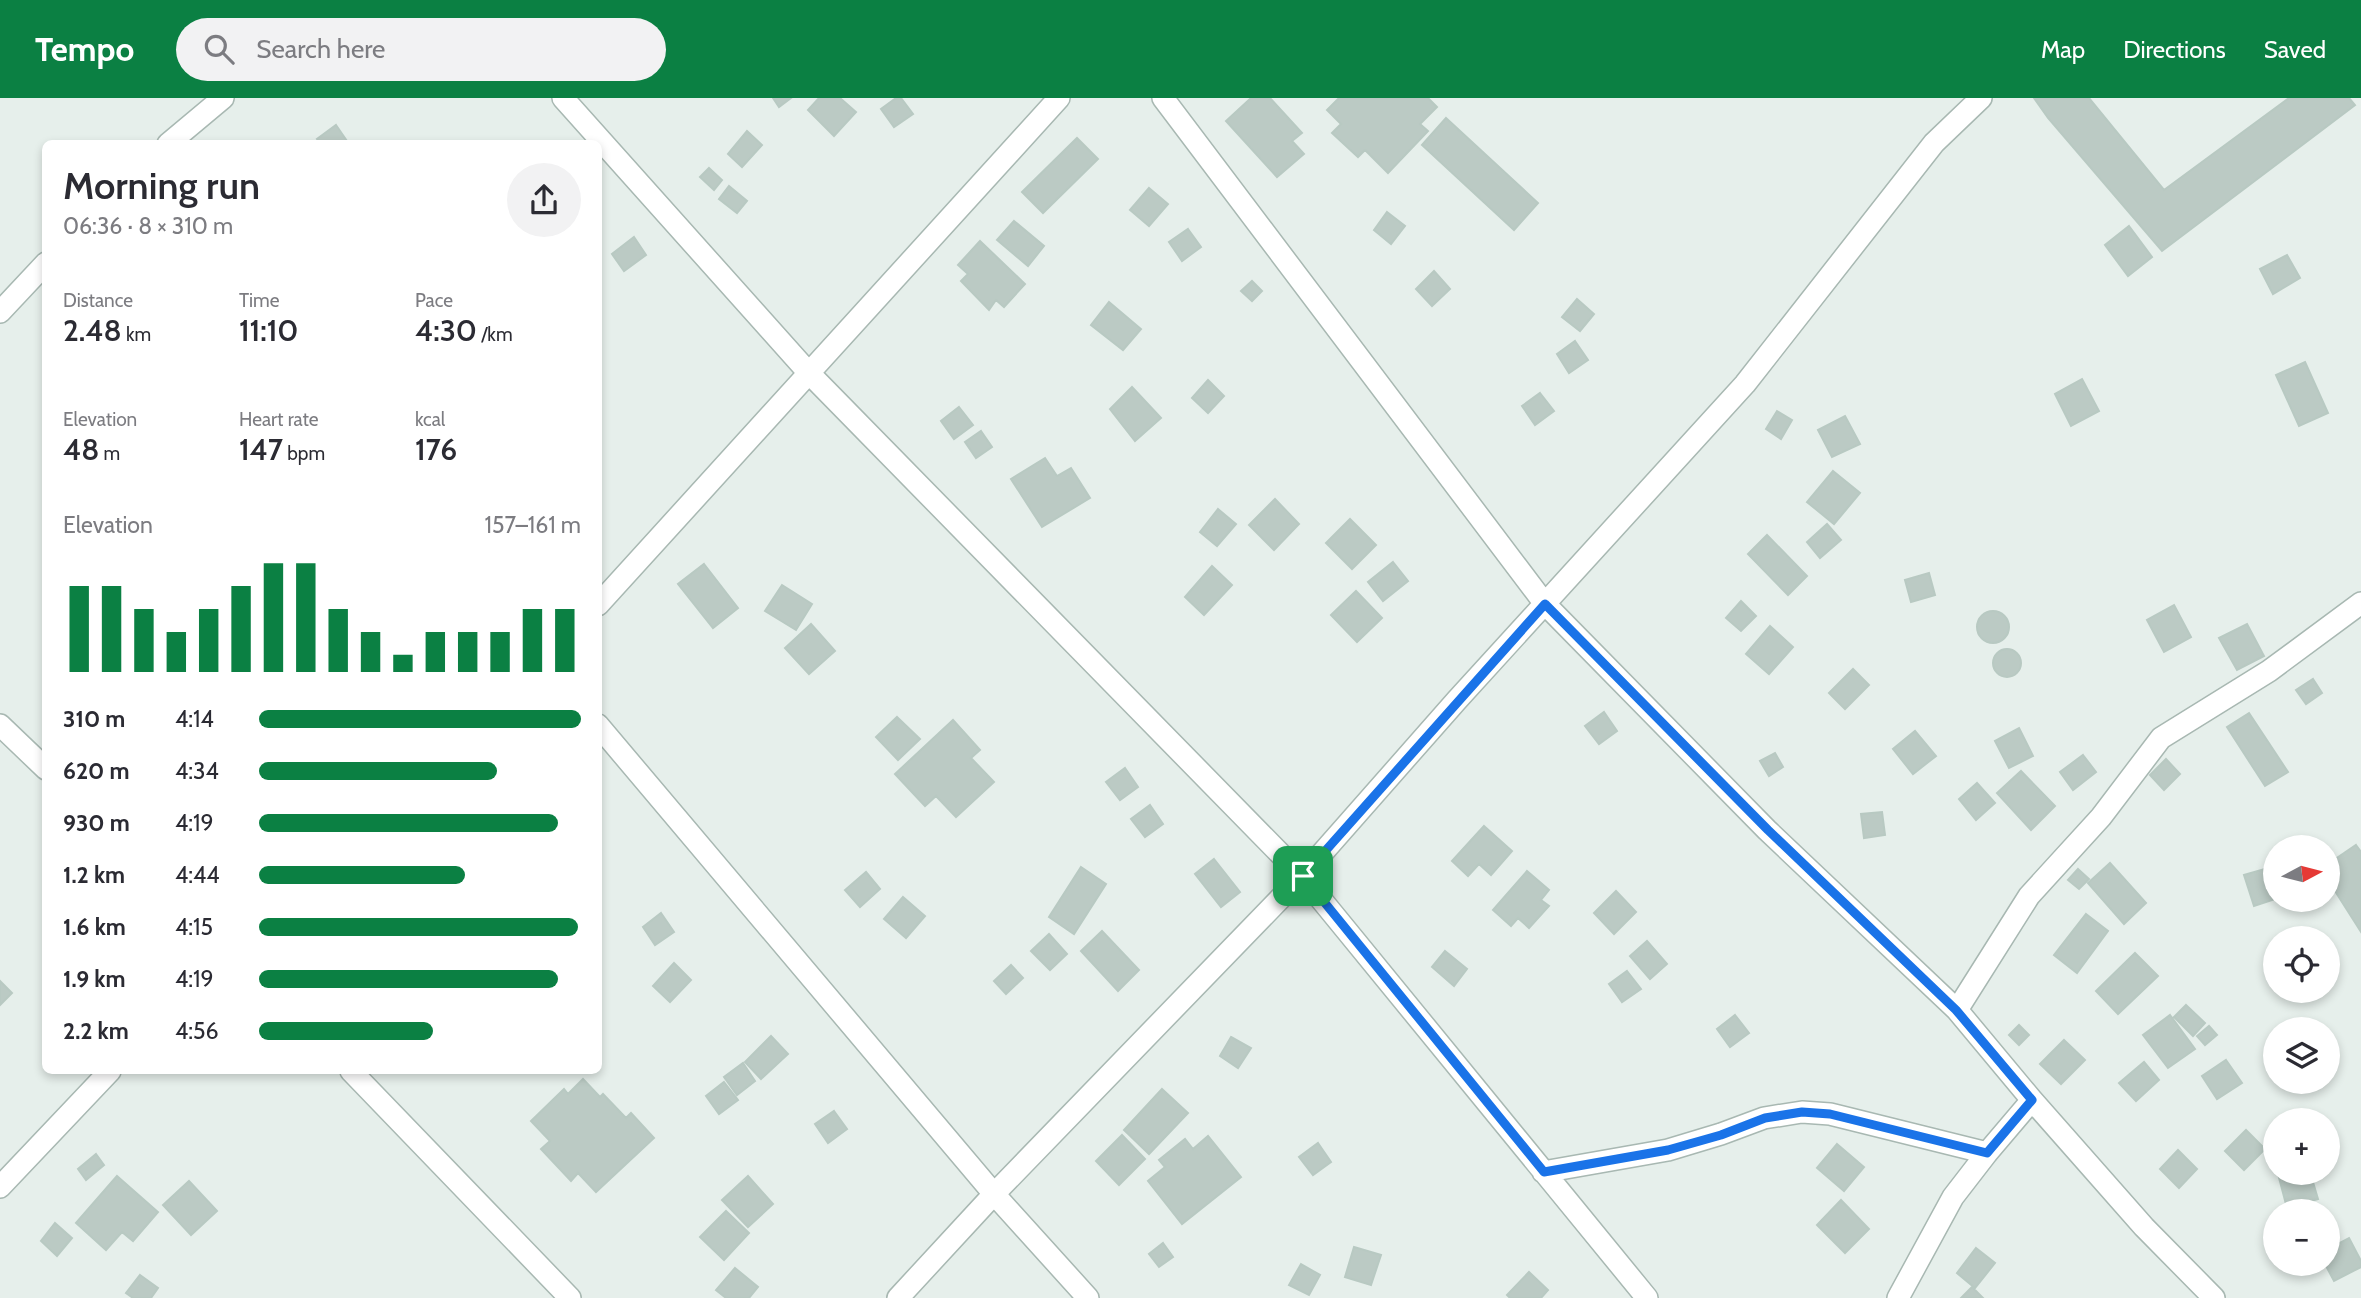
<!DOCTYPE html>
<html lang="en">
<head>
<meta charset="utf-8">
<style>
	:root { --surface:#fff; --page:#f2f2f3; --text:#2b2b33; --muted:#7c7c81; --accent:#0b8043 }
	body { margin:0; font-family:Cabin,sans-serif; background:var(--page); color:var(--text); height:100vh; display:flex; flex-direction:column; font-size:26px; white-space:nowrap }
	* { box-sizing:border-box; margin:0 }
	p { font-size:23px; color:var(--muted) }
	.icon { flex:none; width:38px; height:38px; fill:none; stroke:currentColor; stroke-width:2; stroke-linecap:round; stroke-linejoin:round }
	.map { position:relative; flex:1; overflow:hidden }
	.drawer { position:absolute; left:42px; top:42px; width:560px; height:934px; display:flex; flex-direction:column; background:var(--surface); border-radius:10px; box-shadow:0 4px 10px #0003 }
	.drawer>* { flex:none }
	.needle { width:46px; rotate:83deg }
	.tools { position:absolute; left:2263px; top:737px; display:grid; gap:14px }
	.tools a { display:grid; place-items:center; width:77px; height:77px; border-radius:50%; background:var(--surface); box-shadow:0 4px 10px #0003; font-size:35px }
	.pin { position:absolute; display:grid; place-items:center; width:60px; height:60px; color:#fff; margin:-30px; border-radius:14px; box-shadow:0 4px 10px #0006 }
	.round { display:grid; place-items:center; flex:none; width:74px; height:74px; border-radius:37px; background:var(--page) }
	.overview { display:flex; align-items:center; justify-content:space-between; height:119px; padding:0 21px }
	h1 { font-size:38px; font-weight:600; line-height:52px }
	.stats { display:grid; grid-template-columns:repeat(3,1fr); gap:10px; height:119px; padding:7px 21px }
	.stats div { display:grid; align-content:center }
	.stats b { font-size:30px; font-weight:600 }
	.stats small { font-size:19px; font-weight:400 }
	.stats p { font-size:19px }
	.chart { height:196px; padding:14px 21px }
	.chart p { display:flex; justify-content:space-between }
	.chart svg { width:100%; height:126px; margin-top:7px; stroke:var(--accent); stroke-width:6 }
	ul { padding:0 21px; list-style:none; font-size:23px }
	li { display:grid; grid-template-columns:112px 84px 1fr; align-items:center; height:52px }
	li i { height:18px; border-radius:9px; background:var(--accent) }
	header { display:flex; align-items:center; gap:42px; box-sizing:border-box; height:98px; padding:0 35px; background:var(--accent); color:#fff }
	header strong { font-size:33px }
	nav { display:flex; gap:38px; margin-inline-start:auto; font-size:24px }
	.search { width:490px; height:63px; background:var(--page); display:flex; align-items:center; gap:18px; box-sizing:border-box; padding:0 24px; border-radius:38px; color:var(--muted); font-size:26px }
	.map>svg:first-child { display:block }
	.building { fill:#bbcac4; stroke:#b8c9c2; stroke-width:2 }
	.lines { fill:none; stroke-linecap:round; stroke-linejoin:round }
	.minor-casing { stroke:#a8b8b2; stroke-width:24 }
	.tertiary-casing { stroke:#a8b8b2; stroke-width:24 }
	.minor { stroke:#fff; stroke-width:21 }
	.tertiary { stroke:#fff; stroke-width:21 }
	.route-casing { stroke:#fff; stroke-width:14 }
	.route { stroke:#1a73e8; stroke-width:9 }
</style>
</head>
<body>
<header>
<strong>Tempo</strong>
<div class="search"><svg class="icon" aria-label="search" viewBox="0 0 24 24"><circle cx="10" cy="10" r="6"/><path d="M15 15l6 6"/></svg>Search here</div>
<nav><a>Map</a><a>Directions</a><a>Saved</a></nav>
</header>
<div class="map">
<svg width="2361" height="1200" viewBox="0 0 2361 1200">
	<rect width="100%" height="100%" fill="#e6efeb"/>
	<path class="building" d="M773 0H791L779 9Z
		M819 0H840L856 14 834 38 808 12Z
		M896 0H901L913 16 894 29 881 11Z
		M1251 0H1270L1302 35 1292 43 1304 56 1277 79 1226 23Z
		M1339 0H1428L1437 9 1420 26 1428 33 1388 75 1365 52 1358 59 1332 35 1341 26 1327 12Z
		M2034 0H2089L2164 92 2289 0H2349L2355 7 2162 153 2048 20Z
		M1446 20 1538 105 1514 132 1422 47Z
		M336 27 349 46H321L317 41Z
		M747 33 762 47 742 69 728 56Z
		M1077 40 1098 61 1043 115 1022 94Z
		M709 70 722 82 714 92 700 79Z
		M729 88 747 103 737 115 719 101Z
		M1149 90 1168 106 1149 128 1130 112Z
		M1387 114 1405 128 1391 146 1374 132Z
		M1014 123 1044 148 1028 168 997 142Z
		M2129 128 2152 159 2128 178 2105 147Z
		M1188 131 1201 149 1182 163 1169 144Z
		M634 139 646 157 624 173 612 156Z
		M980 143 1025 186 1004 209 996 202 989 212 961 183 968 176 958 167Z
		M2287 157 2300 180 2273 196 2260 171Z
		M1434 173 1450 191 1432 208 1416 191Z
		M1252 183 1262 193 1252 203 1241 193Z
		M1577 201 1594 216 1580 233 1562 219Z
		M1109 204 1141 231 1123 252 1091 227Z
		M1575 243 1588 262 1569 275 1557 256Z
		M2305 264 2328 315 2299 328 2276 277Z
		M2082 281 2099 313 2071 328 2055 296Z
		M1208 282 1224 298 1208 315 1192 300Z
		M1132 289 1161 320 1135 343 1110 311Z
		M1540 295 1554 313 1535 327 1522 308Z
		M959 309 973 327 954 341 941 323Z
		M1777 313 1792 322 1781 341 1766 331Z
		M1845 318 1860 346 1832 359 1818 332Z
		M981 333 992 349 976 360 965 344Z
		M1045 360 1057 378 1071 370 1090 400 1042 429 1011 381Z
		M1833 373 1860 395 1834 426 1807 404Z
		M1275 401 1299 426 1274 452 1249 427Z
		M1218 411 1236 426 1217 448 1200 434Z
		M1350 421 1376 447 1352 471 1326 445Z
		M1827 426 1841 442 1820 460 1807 444Z
		M1767 437 1807 478 1788 497 1748 456Z
		M1393 464 1408 483 1383 503 1368 484Z
		M704 466 738 510 713 530 678 486Z
		M1212 468 1232 487 1204 517 1185 499Z
		M1929 475 1935 497 1911 504 1905 482Z
		M782 487 812 506 796 532 765 513Z
		M1356 493 1382 520 1357 544 1331 517Z
		M1741 503 1756 518 1741 533 1726 520Z
		M2174 507 2191 539 2164 554 2147 522Z
		M1977 529a16 16 0 1 1 32 0a16 16 0 1 1-32 0Z
		M811 526 835 553 809 576 785 550Z
		M2247 526 2264 558 2237 572 2219 540Z
		M1770 528 1793 549 1769 576 1746 556Z
		M1993 565a14 14 0 1 1 28 0a14 14 0 1 1-28 0Z
		M1853 571 1869 587 1845 611 1829 595Z
		M2313 581 2322 595 2306 606 2296 592Z
		M1604 614 1617 633 1599 646 1585 628Z
		M2249 615 2288 674 2265 688 2227 629Z
		M897 619 920 641 898 662 876 639Z
		M953 622 980 652 971 660 994 684 956 719 936 698 925 708 895 676Z
		M2019 630 2033 658 2009 670 1995 643Z
		M1915 633 1936 658 1913 676 1893 651Z
		M1775 655 1783 669 1769 678 1760 663Z
		M2083 657 2096 674 2073 692 2060 674Z
		M2166 661 2180 676 2164 692 2150 677Z
		M1125 670 1138 689 1120 702 1106 684Z
		M2021 673 2055 708 2031 732 1997 695Z
		M1977 685 1995 705 1976 722 1959 701Z
		M1150 707 1163 726 1145 739 1131 721Z
		M1882 714 1885 737 1864 740 1861 716Z
		M1484 728 1512 753 1491 777 1479 766 1468 778 1452 763Z
		M2356 747 2361 754V834L2328 782V766Z
		M1214 761 1240 794 1221 809 1195 776Z
		M2110 765 2146 805 2124 826 2088 785Z
		M2275 768V801L2254 808 2244 777Z
		M1081 769 1106 786 1074 836 1049 819Z
		M2078 771 2089 781 2079 791 2068 782Z
		M1527 773 1549 792 1541 802 1549 808 1529 830 1518 820 1511 828 1493 812Z
		M866 774 880 791 860 809 845 792Z
		M1616 793 1636 814 1614 836 1594 815Z
		M903 799 925 818 906 840 884 821Z
		M661 815 674 834 655 847 643 829Z
		M2086 816 2108 833 2077 875 2054 857Z
		M1102 833 1139 872 1118 893 1081 853Z
		M1049 836 1067 856 1050 872 1031 853Z
		M1647 843 1667 866 1650 881 1630 858Z
		M1445 853 1467 871 1454 888 1432 869Z
		M2135 855 2158 878 2118 916 2096 893Z
		M674 865 691 882 670 904 653 888Z
		M1011 867 1023 880 1006 896 994 883Z
		M1627 873 1641 891 1622 904 1609 886Z
		M0 883 12 895 0 907Z
		M2186 907 2205 925 2193 938 2174 919Z
		M1735 917 1749 935 1730 949 1717 931Z
		M2170 917 2195 951 2168 970 2143 937Z
		M2019 927 2029 937 2019 947 2009 937Z
		M2209 928 2217 937 2205 947 2197 938Z
		M771 938 788 956 761 981 745 964Z
		M1231 939 1251 950 1238 970 1220 958Z
		M2064 942 2085 962 2061 986 2040 966Z
		M2226 962 2242 985 2217 1001 2202 978Z
		M2144 964 2159 982 2136 1003 2119 985Z
		M743 965 755 983 737 997 724 979Z
		M583 981 600 999 603 996 626 1020 631 1015 654 1040 596 1094 578 1075 571 1083 541 1051 550 1043 531 1023 564 991 568 996Z
		M724 984 738 1002 719 1016 706 998Z
		M1162 991 1188 1015 1149 1056 1124 1032Z
		M834 1013 847 1031 828 1045 815 1026Z
		M2246 1032 2265 1051 2244 1072 2225 1053Z
		M1122 1037 1145 1061 1119 1087 1096 1063Z
		M1208 1038 1241 1079 1182 1126 1148 1083 1165 1069 1159 1062 1185 1041 1193 1051Z
		M1318 1045 1331 1064 1313 1077 1299 1059Z
		M1837 1046 1864 1069 1844 1093 1817 1070Z
		M2178 1052 2197 1071 2179 1090 2160 1071Z
		M96 1056 104 1067 86 1082 78 1071Z
		M2284 1074H2310L2318 1101 2287 1110 2278 1076Z
		M117 1078 158 1114 133 1143 122 1134 106 1152 76 1125Z
		M748 1078 773 1106 748 1129 722 1102Z
		M189 1083 217 1113 191 1137 163 1107Z
		M1841 1102 1869 1131 1845 1155 1817 1127Z
		M726 1113 749 1135 724 1162 700 1139Z
		M55 1125 72 1140 57 1158 41 1143Z
		M2349 1140 2361 1163V1169L2334 1183 2325 1166H2328V1151Z
		M1163 1145 1173 1159 1159 1169 1149 1156Z
		M1354 1149 1381 1157 1371 1187 1345 1179Z
		M1976 1150 1995 1165 1975 1190 1957 1175Z
		M1301 1166 1320 1177 1309 1197 1289 1187Z
		M735 1170 758 1189 749 1200H726L716 1192Z
		M1529 1174 1548 1192 1541 1200H1510L1507 1197Z
		M140 1177 158 1190 151 1200H133L126 1195Z
		M1972 1189 1983 1200H1961Z"/>
	<g class="lines">
		<g class="minor-casing">
			<path id="minor" d="M563 0 808 274 1302 778 1647 1200
				M1163 0 1545 506 1767 732 1957 912 2032 1002
				M598 507 1059 0
				M0 627 46 671
				M598 627 994 1096 1088 1200
				M1957 912 2029 798 2101 719 2161 640 2269 573 2361 505
				M351 973 570 1200
				M1543 1074 1668 1052 1721 1036 1764 1020 1802 1014 1830 1016 1987 1055
				M0 1089 110 973
				M898 1200 994 1096 1302 778 1457 602 1745 286 1934 45 1981 0
				M1898 1200 1953 1099 1987 1055 2032 1002 2144 1129 2214 1200"/>
		</g>
		<g class="tertiary-casing">
			<path id="tertiary" d="M168 46 223 0
				M0 214 46 165"/>
		</g>
		<use href="#minor" class="minor"/>
		<use href="#tertiary" class="tertiary"/>
	</g>
	<g class="lines">
		<g class="route-casing">
			<path id="route" d="M1545 506 1768 732 1956 912 2032 1002 1987 1055 1830 1016 1802 1014 1765 1020 1721 1037 1668 1052 1544 1074 1303 778Z"/>
		</g>
		<use href="#route" class="route"/>
	</g>
</svg>
<div class="tools">
<a><svg class="needle" viewBox="-14 -14 28 28"><path d="M0-13l5 13h-10z" fill="#e53935"/><path d="M0 13l5-13h-10z" fill="#7c7c81"/></svg></a>
<a><svg class="icon" aria-label="locate" viewBox="0 0 24 24"><circle cx="12" cy="12" r="6"/><path d="M12 2v4M12 18v4M2 12h4M18 12h4"/></svg></a>
<a><svg class="icon" aria-label="layers" viewBox="0 0 24 24"><path d="M12 4l9 5-9 5-9-5zM3 14l9 5 9-5"/></svg></a>
<a>+</a>
<a>−</a>
</div>
<div class="pin" style="left:1303px;top:778px;background:#1e9e55"><svg class="icon" aria-label="arrive" viewBox="0 0 24 24"><path d="M6 21V4h12l-3 4 3 4H6"/></svg></div>
<section class="drawer">
<div class="overview"><div><h1>Morning run</h1><p>06:36 · 8 × 310 m</p></div><a class="round"><svg class="icon" aria-label="share" viewBox="0 0 24 24"><path d="M12 15V3M7 8l5-5 5 5M5 13v7h14v-7"/></svg></a></div>
<div class="stats">
<div><p>Distance</p><b>2.48<small> km</small></b></div>
<div><p>Time</p><b>11:10</b></div>
<div><p>Pace</p><b>4:30<small> /km</small></b></div>
</div>
<div class="stats">
<div><p>Elevation</p><b>48<small> m</small></b></div>
<div><p>Heart rate</p><b>147<small> bpm</small></b></div>
<div><p>kcal</p><b>176</b></div>
</div>
<div class="chart"><p><span>Elevation</span>157–161 m</p>
<svg viewBox="0 0 160 44" preserveAspectRatio="none"><path d="M5 44V14M15 44V14M25 44V22M35 44V30M45 44V22M55 44V14M65 44V6M75 44V6M85 44V22M95 44V30M105 44V38M115 44V30M125 44V30M135 44V30M145 44V22M155 44V22"/></svg>
</div>
<ul>
<li><b>310 m</b>4:14<i style="width:100%"></i></li>
<li><b>620 m</b>4:34<i style="width:74%"></i></li>
<li><b>930 m</b>4:19<i style="width:93%"></i></li>
<li><b>1.2 km</b>4:44<i style="width:64%"></i></li>
<li><b>1.6 km</b>4:15<i style="width:99%"></i></li>
<li><b>1.9 km</b>4:19<i style="width:93%"></i></li>
<li><b>2.2 km</b>4:56<i style="width:54%"></i></li>
</ul>
</section>
</div>
</body>
</html>
